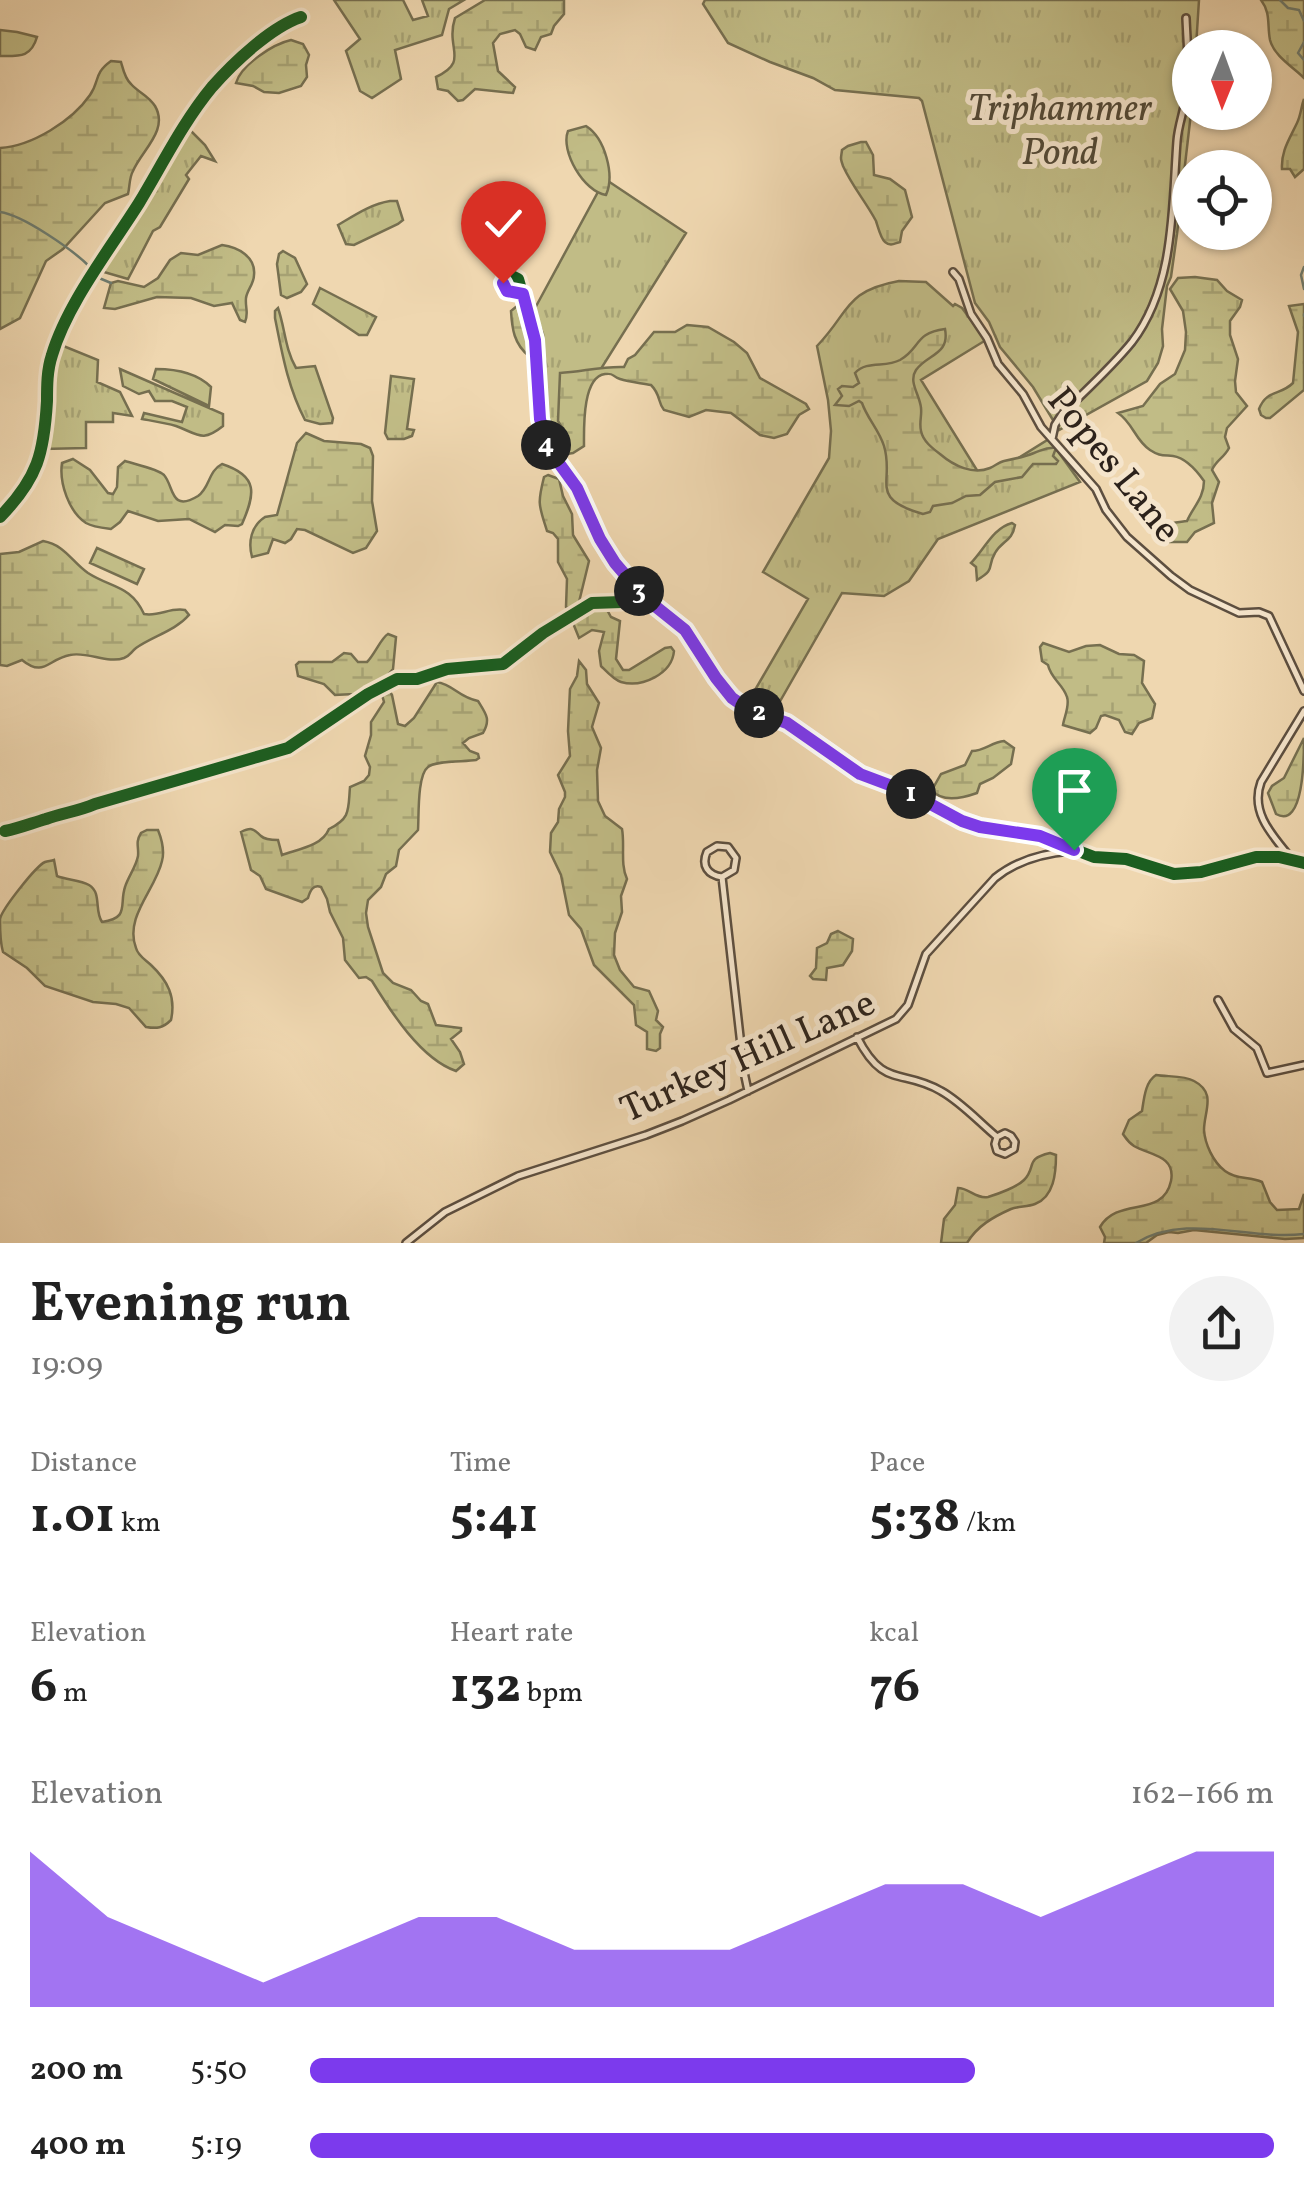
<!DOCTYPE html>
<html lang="en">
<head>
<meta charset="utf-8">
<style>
	:root { --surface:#fff; --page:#f2f2f2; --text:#222; --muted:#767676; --accent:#7c3aed }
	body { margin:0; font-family:Vollkorn,serif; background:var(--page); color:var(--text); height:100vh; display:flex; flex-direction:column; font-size:38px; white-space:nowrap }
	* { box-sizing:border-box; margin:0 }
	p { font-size:32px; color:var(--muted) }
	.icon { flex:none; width:55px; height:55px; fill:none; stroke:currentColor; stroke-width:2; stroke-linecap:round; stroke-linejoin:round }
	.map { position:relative; height:1243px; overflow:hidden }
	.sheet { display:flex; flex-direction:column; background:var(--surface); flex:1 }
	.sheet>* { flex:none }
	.needle { width:65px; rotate:181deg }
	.tools { position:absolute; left:1172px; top:30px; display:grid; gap:20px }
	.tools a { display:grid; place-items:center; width:100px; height:100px; border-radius:50%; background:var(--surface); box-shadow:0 2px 8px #0004; font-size:50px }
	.pin { position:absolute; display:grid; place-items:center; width:85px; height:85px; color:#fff; margin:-102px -42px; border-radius:50% 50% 50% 0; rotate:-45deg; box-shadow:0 0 10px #0007 }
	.pin .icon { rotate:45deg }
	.km { position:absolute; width:50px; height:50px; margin:-25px; border-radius:50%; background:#222; color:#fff; font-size:28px; line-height:50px; text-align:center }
	.round { display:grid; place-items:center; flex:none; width:105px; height:105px; border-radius:52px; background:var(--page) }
	.overview { display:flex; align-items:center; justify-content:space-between; height:170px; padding:0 30px }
	h1 { font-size:55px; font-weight:700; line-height:75px }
	.figures { display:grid; grid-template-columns:repeat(3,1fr); gap:15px; height:170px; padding:10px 30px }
	.figures div { display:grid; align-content:center }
	.figures b { font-size:50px; font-weight:700 }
	.figures small { font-size:28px; font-weight:400 }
	.figures p { font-size:28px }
	.chart { height:280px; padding:20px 30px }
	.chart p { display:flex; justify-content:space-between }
	.chart svg { width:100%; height:180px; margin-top:10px; fill:var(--accent); opacity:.7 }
	ul { padding:0 30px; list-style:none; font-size:32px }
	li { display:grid; grid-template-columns:160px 120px 1fr; align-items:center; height:75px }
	li i { height:25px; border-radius:12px; background:var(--accent) }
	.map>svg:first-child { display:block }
	.grass { fill:url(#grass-tufts); stroke:#766f50; stroke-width:2.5 }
	.wetland { fill:url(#wetland-marsh); stroke:#766f50; stroke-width:2.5 }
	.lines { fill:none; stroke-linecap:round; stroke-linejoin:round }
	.stream { stroke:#6e7d71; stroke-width:2.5 }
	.street-casing { stroke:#5d4f40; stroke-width:10 }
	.street { stroke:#f5e5cc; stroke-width:5 }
	.cycleway-casing { stroke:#f5e5cc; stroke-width:19 }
	.cycleway { stroke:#1b5e20; stroke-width:12 }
	.route-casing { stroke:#fff; stroke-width:20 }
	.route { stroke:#7c3aed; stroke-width:12 }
	.labels { text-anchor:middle; stroke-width:10; stroke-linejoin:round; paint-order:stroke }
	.park-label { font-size:38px; font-style:italic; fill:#514836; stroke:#f5e5cc }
	.street-label { font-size:38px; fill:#2c221b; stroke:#f5e5cc }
</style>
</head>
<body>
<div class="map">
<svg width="1304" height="1243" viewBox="0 0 1304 1243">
	<defs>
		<pattern id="grass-tufts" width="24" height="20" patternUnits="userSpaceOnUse" patternTransform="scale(2.5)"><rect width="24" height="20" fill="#c1bc86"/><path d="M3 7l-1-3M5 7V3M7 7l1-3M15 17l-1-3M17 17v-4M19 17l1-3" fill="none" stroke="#a6a173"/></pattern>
		<pattern id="wetland-marsh" width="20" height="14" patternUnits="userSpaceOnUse" patternTransform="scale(2.5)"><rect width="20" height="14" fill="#c1bc86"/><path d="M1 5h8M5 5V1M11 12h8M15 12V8" fill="none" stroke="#a6a173"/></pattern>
	</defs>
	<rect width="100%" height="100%" fill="#efd7b0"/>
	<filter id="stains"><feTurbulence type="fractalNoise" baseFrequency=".002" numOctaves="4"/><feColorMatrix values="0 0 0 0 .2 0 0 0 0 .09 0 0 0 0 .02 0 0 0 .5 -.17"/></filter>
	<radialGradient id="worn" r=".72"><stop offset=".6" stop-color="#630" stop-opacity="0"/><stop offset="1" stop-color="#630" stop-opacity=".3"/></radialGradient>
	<path class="grass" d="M334 0H403L413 20 428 16 422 0H464L449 9 442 35 395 50 401 79 372 98 360 91 346 51 360 39Z
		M705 0H1199L1196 47 1190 48 1191 113 1177 234 1171 277 1167 286 1162 329 1163 346 1158 363 1147 381 1059 430 1033 387 1000 347 989 322 975 303 922 101 919 98 835 90 813 78 770 62 728 43 703 4Z
		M0 30 17 32 37 37C31 58 19 56 0 56Z
		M186 126 205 145 215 161 201 156 186 175 189 179 160 227 153 231 128 279 97 270Z
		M605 179 686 233 552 447 546 419 543 334 534 310Z
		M390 201H397L403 220 398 224 354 245 346 244 338 225C355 215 371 204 390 201Z
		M899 281 926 282 953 306 955 304 962 308 986 340 921 380 983 480 1049 439 1080 482 938 539 909 581 884 596 842 593 775 710 748 702 808 599 763 572 829 458 831 431 828 400 817 346C850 312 844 291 899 281Z
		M320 288 376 317 367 335H359L313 304Z
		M278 308C285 328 285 349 296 368L315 366 333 418 332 423 320 424 305 420C288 388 282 353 275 318V311Z
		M56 343 98 360 97 382 120 392 132 416 113 413V422H86V448L43 449 50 361Z
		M120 369 223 414V426C202 443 198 434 176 426 166 423 153 421 142 419L144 413 182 422 187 407 172 401H155L149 391 139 394 123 386Z
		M156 369C176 369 197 373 211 387L209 406 153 379Z
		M391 376 414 379 407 429 414 430 412 436 404 439H388L385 433Z
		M97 548 144 569 137 584 90 563Z"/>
	<path class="wetland" d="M485 0H564V14L554 26 551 34 541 37 535 50 526 47 520 34 515 30 500 34 493 43 498 71 515 87 513 93 475 89 463 100 458 101 448 91 438 89 436 77C470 61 445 49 455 18Z
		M1261 0H1304V78C1293 67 1274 56 1270 40 1267 25 1271 13 1261 0Z
		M291 40 303 44 309 55 306 65 307 77 301 86 279 93 264 92 253 86 236 83C241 65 273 44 291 40Z
		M111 61 121 62C123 69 125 79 131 84 139 93 148 95 155 106 169 130 142 150 133 171 129 178 130 186 128 194L105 203 63 249 46 261 20 318 0 329V148C32 146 72 121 90 95 100 81 93 74 111 61Z
		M1304 99V169L1295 177 1290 169H1282C1281 151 1289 140 1297 123 1301 115 1301 107 1304 99Z
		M586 126C605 138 615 175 606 195 584 192 560 151 568 131Z
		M861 142H866L873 155 874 175 890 179 905 190 912 217 902 231 900 242C895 243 891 247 885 242 881 239 878 227 876 221 866 202 852 186 843 166 840 157 841 159 842 150L848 146Z
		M222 245C238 247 256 257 254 275 254 284 247 290 246 298 245 308 249 313 245 322L240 320 232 303 214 306 191 298 157 297 115 309 104 308 111 283 118 281 144 287 158 278 170 260 181 253 198 255Z
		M283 251 295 258 307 284 301 292 287 298 281 295 277 264 279 254Z
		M1195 277 1217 280 1227 291 1242 300 1240 307 1230 321V335L1238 359 1235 381 1236 392 1247 406 1227 428 1225 437 1229 448C1224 458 1216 460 1212 470L1219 482 1212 503 1214 523 1195 532 1187 542H1162C1155 522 1174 523 1187 521 1193 507 1204 498 1204 481 1197 471 1186 458 1173 456 1163 455 1159 456 1150 450 1135 440 1133 423 1118 413L1143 406 1160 384 1175 374 1185 350 1186 332 1183 311 1170 289 1178 278Z
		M1304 304V390L1270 418H1266L1261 415 1259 409C1267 389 1280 396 1293 383L1298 332 1289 306Z
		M517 306H520C529 319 533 341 529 356 514 344 512 329 511 311Z
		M687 325 708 327 734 342 747 353 760 378 806 404 809 409 799 415 787 434 774 438 760 435 731 413 706 410 689 417 664 410C657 401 661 395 651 385 641 383 629 382 620 379 611 376 615 373 605 374 582 377 584 429 584 446L573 453 567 454 569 439 558 421 560 373C581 372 602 366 624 367L628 359 635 355 654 332H675Z
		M945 329C950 355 927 354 916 370 908 382 920 395 921 408 922 416 919 422 921 431 923 441 932 448 940 454 954 466 973 475 990 468 995 466 999 462 1004 461 1014 459 1024 457 1034 453 1043 450 1046 447 1056 448L1053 456 1058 461 1056 464H1033L1022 477 995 482 980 495 966 496 952 503 933 506 930 512 923 514C867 498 895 482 884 446 879 430 867 418 862 403L859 401 849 406 835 405 842 396 838 389 842 386 853 387 859 383 855 373C867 360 885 368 900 360 921 348 914 333 945 329Z
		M306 433 324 441 361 444 370 448 373 456 372 501 377 531 366 548 353 553 305 530 297 529 291 539 285 543 273 539 268 553 252 557C248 542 251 526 265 517L277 515 297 443Z
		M73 459 90 470 108 493 113 494 117 487 118 467 125 461C134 464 158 469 164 475 174 486 170 513 198 496 210 488 208 471 222 464 259 476 255 494 242 524L238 526 225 525 215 532 189 519 158 521 128 511 120 522 111 529C103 528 93 527 86 523 69 512 59 483 62 463Z
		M548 475 559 479 563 496 572 514 573 535 589 561 579 602 568 609 566 607 567 579 558 562V539L553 533 547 531C539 505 537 505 544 477Z
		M1012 523 1015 525C1012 542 1002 540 995 553 986 568 997 568 977 580L976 567 971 563C984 550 993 528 1012 523Z
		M43 541C65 545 71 561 88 573 111 588 131 585 144 614 159 617 170 607 185 610L189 615C175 631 153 636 136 648 130 653 131 655 124 658 108 664 87 651 70 655 48 659 44 678 22 660L7 666 0 665V554L19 552Z
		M594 607 606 608 611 617 620 621 616 659 623 670H629L665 648 671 647 674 651C672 674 642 688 621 682 614 680 606 671 601 666L599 651 604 632 592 630 579 638 571 618Z
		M388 634 396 637 393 669 387 676V687L392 695 398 724 405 726 414 718 437 682C454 685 458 697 478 701 486 714 491 719 483 733L469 738 463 743 470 751 478 754 479 758 476 760C465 762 436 760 428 767 417 775 419 817 418 830L399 850 396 866 386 874 381 887 368 900 366 913 368 927 383 973 393 983 411 990 421 1001 428 1004 436 1025 461 1028V1031L451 1039 460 1052 464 1064 456 1071C421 1059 391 1012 372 981L366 977 359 978 345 960 343 938 330 912 327 899 321 887C313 884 310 891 308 898L302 902 266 889 260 876 251 870 241 832C253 826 254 830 261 836 265 840 273 840 278 840L282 855C299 849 322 846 329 829 351 818 348 810 350 787L364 781 369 775 370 767 365 756 371 735V722L384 702 382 695 365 687 354 694 335 695 324 684 298 676 296 665 299 662H332L344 653 351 654 358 662H367C375 654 381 638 388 634Z
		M1043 643 1069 652 1086 646 1100 645 1119 654 1134 655 1144 661 1142 683 1155 704 1152 718 1139 723 1132 734 1125 732 1119 720 1105 715 1101 716 1096 728 1090 733 1063 725C1064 717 1070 706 1067 697 1063 684 1051 679 1048 665L1042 661 1040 647Z
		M579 661 586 670 587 684 599 703 592 727 601 748 597 770 598 801 605 816 622 829C625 845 620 864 627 879L621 896 622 912 615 933 614 955 620 970 634 987 649 991 658 1011 656 1020 663 1027 660 1034V1048L656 1051 647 1049V1032L636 1025 634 1005 594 965 581 929 569 915 561 875 550 852 551 833 558 822 559 809 565 797V792L558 775 570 756 568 731 570 689 577 676Z
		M1304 738C1304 757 1304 830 1276 814L1268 793 1272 786 1284 778Z
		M1004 741 1014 748 1011 764 993 778 980 784 977 793C963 798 942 803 932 790L941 774 965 765 972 751C984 751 992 742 1004 741Z
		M147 830H158C162 840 165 850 162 861 156 889 124 917 136 948 138 956 146 960 151 965 168 981 176 997 171 1020 163 1028 157 1029 146 1027L129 1008 116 1004 93 1002 45 986 27 968 3 952C0 942 0 930 0 919 2 909 36 866 45 862 48 861 51 861 54 860L57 876C67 880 80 880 89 885 102 893 94 910 102 922 130 918 119 905 125 887 128 877 136 867 138 856 139 846 135 843 141 833Z
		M838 931 853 939 852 951 843 965 827 968 826 980 813 979 810 976 816 968 817 948 827 943 831 934Z
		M1156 1075C1167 1077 1184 1075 1194 1081 1217 1093 1204 1111 1204 1130 1205 1144 1213 1162 1225 1171 1237 1180 1249 1176 1262 1182L1270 1202 1277 1210 1299 1209 1304 1194V1238L1285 1239 1194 1230 1178 1233 1169 1232 1157 1235 1146 1243H1104L1105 1237 1100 1227C1118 1196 1163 1219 1171 1181 1176 1155 1149 1155 1134 1146 1128 1142 1127 1140 1123 1134L1129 1120 1142 1111C1144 1099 1145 1082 1156 1075Z
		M1050 1153 1056 1155C1056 1173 1054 1197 1035 1204 1027 1207 1019 1206 1011 1209 993 1217 977 1226 967 1243H941L944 1219 955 1205 958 1188C969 1188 976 1199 988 1197 998 1194 1017 1187 1024 1180 1037 1167 1024 1159 1050 1153Z"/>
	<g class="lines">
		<path class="stream" d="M1280 0 1288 8 1299 10 1304 21
			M1304 42 1298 53 1304 60
			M0 212C23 215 73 250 90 267
			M1304 267 1301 275 1304 289
			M99 278 111 283
			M1304 314V316
			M1136 1243C1187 1212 1249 1241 1304 1234"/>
		<g class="street-casing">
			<path id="street" d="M953 272 959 279 971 314 987 338 998 364 1023 394 1041 427 1096 489 1106 510 1127 537 1171 576 1190 590 1239 613 1259 612 1269 616 1304 691
				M523 294 506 290 503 285 504 279 512 276 518 279 535 339 540 419 547 448 577 487 595 530 610 556 645 598 685 630 720 684 737 701 748 709 787 723 861 774 908 793 955 817 980 827 1039 836 1094 857 1126 859 1174 874 1201 872 1256 857H1279L1304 863
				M1052 439 1055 425 1062 414C1085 391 1111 368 1132 342 1175 285 1172 208 1177 141 1178 126 1184 111 1186 96 1190 70 1187 44 1186 18
				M1290 857C1272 835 1250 812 1261 782L1304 711
				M722 877 734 870 736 858 728 847 717 846 707 852C701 866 708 875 722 877L744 1072 748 1091
				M1218 1000 1234 1029 1257 1048 1267 1073 1304 1065
				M857 1037C884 1090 902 1068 941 1091 961 1102 979 1122 997 1137L995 1144 997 1151 1005 1154 1014 1149 1015 1142 1011 1136 1005 1133 997 1137
				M406 1243 445 1212 518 1176 646 1135 682 1121 729 1100 896 1019 908 1005 926 954 995 878C1016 861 1044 853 1071 851"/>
		</g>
		<use href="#street" class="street"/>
		<g class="cycleway-casing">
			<path id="cycleway" d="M523 294 506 290 503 285 504 279 512 276 518 279 535 339 540 419 547 448 577 487 595 530 610 556 645 598 685 630 720 684 737 701 748 709 787 723 861 774 908 793 955 817 980 827 1039 836 1094 857 1126 859 1174 874 1201 872 1256 857H1279L1304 863
				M0 517C38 478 44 453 47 401 47 386 47 370 52 355 67 304 110 249 139 203 162 165 183 122 212 87 233 63 271 27 301 17
				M5 831C20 828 32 823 46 819 63 813 79 811 95 804L288 748 368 694 397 679H417L447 669 503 664 543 633 592 603 622 602 640 592"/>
		</g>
		<use href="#cycleway" class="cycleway"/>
	</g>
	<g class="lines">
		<g class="route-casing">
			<path id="route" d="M503 283 507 291 523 294 535 340 540 419 548 448 577 488 600 539 615 563 645 598 685 630 716 678 732 698 748 709 787 723 860 774 908 792 962 821 980 827 1040 836 1074 850"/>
		</g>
		<use href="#route" class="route"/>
	</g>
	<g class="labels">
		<g class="park-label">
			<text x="1060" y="120">Triphammer<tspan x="1060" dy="44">Pond</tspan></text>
		</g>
		<g class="street-label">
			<text transform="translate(1115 464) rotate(51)" y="13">Popes Lane</text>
			<text transform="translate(747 1055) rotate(-24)" y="13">Turkey Hill Lane</text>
		</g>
	</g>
	<rect width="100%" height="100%" filter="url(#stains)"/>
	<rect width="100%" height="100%" fill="url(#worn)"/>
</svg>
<div class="tools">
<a><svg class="needle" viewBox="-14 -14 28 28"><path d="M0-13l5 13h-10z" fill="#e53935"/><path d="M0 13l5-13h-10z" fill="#767676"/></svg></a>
<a><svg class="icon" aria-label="locate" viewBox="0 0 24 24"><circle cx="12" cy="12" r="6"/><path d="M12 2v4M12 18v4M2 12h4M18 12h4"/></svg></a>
</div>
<div class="pin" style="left:1074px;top:850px;background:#1e9e55"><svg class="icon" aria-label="arrive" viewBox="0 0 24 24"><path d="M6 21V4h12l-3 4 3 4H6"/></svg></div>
<div class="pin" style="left:503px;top:283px;background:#d93025"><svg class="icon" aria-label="check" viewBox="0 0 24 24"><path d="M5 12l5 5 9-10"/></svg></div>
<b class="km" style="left:911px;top:794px">1</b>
<b class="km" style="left:759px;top:713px">2</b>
<b class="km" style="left:639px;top:591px">3</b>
<b class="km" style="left:546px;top:445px">4</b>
</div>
<section class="sheet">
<div class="overview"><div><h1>Evening run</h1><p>19:09</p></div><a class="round"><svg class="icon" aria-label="share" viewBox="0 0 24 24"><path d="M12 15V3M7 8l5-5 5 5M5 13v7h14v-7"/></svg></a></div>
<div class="figures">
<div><p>Distance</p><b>1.01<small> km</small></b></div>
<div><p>Time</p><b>5:41</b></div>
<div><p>Pace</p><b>5:38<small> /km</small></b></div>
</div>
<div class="figures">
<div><p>Elevation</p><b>6<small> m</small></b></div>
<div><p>Heart rate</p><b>132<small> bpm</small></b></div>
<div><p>kcal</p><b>76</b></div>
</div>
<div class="chart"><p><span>Elevation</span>162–166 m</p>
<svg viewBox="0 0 160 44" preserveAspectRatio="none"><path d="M0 44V6L10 22L20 30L30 38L40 30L50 22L60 22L70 30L80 30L90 30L100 22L110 14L120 14L130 22L140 14L150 6L160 6V44z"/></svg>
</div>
<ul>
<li><b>200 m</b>5:50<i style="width:69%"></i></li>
<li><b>400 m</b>5:19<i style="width:100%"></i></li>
</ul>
</section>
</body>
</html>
